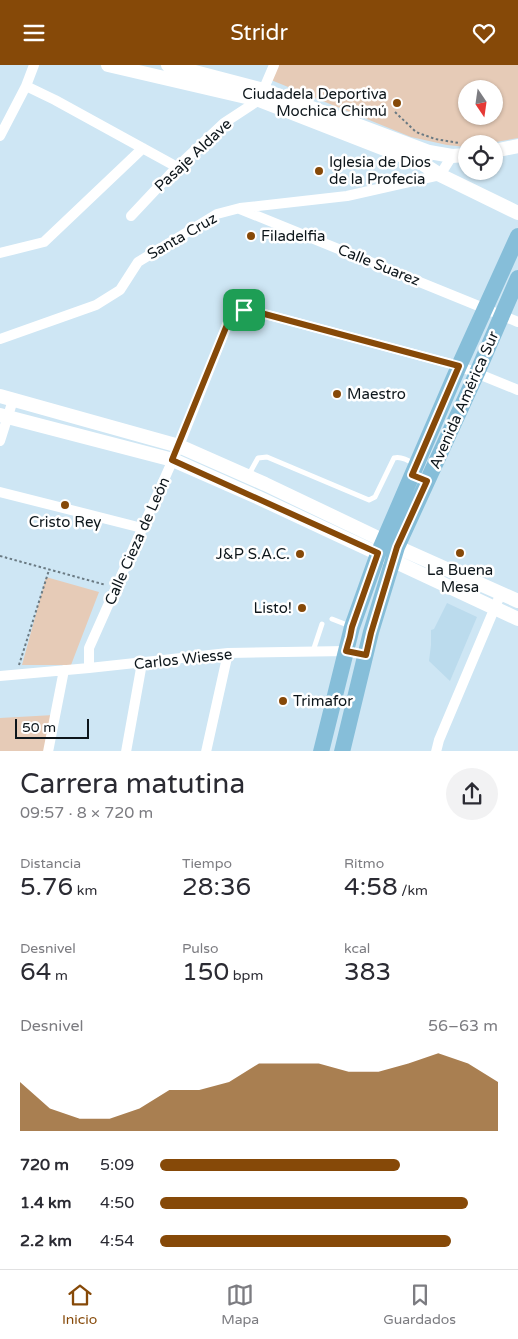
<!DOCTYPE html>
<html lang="es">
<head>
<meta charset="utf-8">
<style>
	:root { --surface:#fff; --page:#f2f2f3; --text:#2b2b33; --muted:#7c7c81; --line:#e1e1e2; --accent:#864908 }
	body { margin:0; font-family:"Varela Round",sans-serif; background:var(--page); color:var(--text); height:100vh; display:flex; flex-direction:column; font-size:19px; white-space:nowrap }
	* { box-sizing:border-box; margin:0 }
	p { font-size:16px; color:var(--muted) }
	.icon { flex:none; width:28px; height:28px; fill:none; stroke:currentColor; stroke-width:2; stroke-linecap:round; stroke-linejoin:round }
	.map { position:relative; height:686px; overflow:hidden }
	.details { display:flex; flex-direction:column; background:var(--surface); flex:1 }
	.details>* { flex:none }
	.needle { width:32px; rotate:167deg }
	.tools { position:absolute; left:458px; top:15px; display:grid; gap:10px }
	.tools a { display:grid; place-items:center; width:45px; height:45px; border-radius:50%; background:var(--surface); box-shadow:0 1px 4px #0004; font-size:25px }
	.scale { position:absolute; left:15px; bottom:12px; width:74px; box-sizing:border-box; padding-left:5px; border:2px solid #0d161b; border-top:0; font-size:14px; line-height:18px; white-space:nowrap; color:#0d161b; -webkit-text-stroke:4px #fff; paint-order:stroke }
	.pin { position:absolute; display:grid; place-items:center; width:42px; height:42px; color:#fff; margin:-21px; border-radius:10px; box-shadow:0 2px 8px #0006 }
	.round { display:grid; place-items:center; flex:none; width:52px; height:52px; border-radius:26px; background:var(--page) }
	.head { display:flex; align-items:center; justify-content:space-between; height:85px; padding:0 20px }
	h1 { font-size:28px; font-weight:600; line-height:38px }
	.metrics { display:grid; grid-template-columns:repeat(3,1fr); gap:8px; height:85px; padding:5px 20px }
	.metrics div { display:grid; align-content:center }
	.metrics b { font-size:25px; font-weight:600 }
	.metrics small { font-size:14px; font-weight:400 }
	.metrics p { font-size:14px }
	.chart { height:140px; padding:10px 20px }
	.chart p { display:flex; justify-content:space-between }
	.chart svg { width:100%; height:90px; margin-top:5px; fill:var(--accent); opacity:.7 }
	ul { padding:0 20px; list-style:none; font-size:16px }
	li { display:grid; grid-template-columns:80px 60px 1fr; align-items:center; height:38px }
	li i { height:12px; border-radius:6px; background:var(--accent) }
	header { display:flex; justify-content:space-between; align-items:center; height:65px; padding:0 20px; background:var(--accent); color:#fff; font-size:22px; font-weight:600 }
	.tab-bar { display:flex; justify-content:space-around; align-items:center; height:70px; border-top:1px solid var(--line); background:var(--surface); font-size:14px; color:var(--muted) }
	.tab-bar a { display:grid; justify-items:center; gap:2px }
	.tab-bar .selected { color:var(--accent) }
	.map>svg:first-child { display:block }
	.built { fill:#bbdbed }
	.green { fill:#e6cbb7; fill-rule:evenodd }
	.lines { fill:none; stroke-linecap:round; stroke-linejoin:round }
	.path { stroke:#6a7a83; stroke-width:2; stroke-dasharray:2.5 2.5; stroke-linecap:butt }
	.lane { stroke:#fff; stroke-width:5 }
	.street { stroke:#fff; stroke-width:10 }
	.secondary { stroke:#fff; stroke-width:14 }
	.primary { stroke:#86bed9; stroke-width:16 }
	.route-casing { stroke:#fff; stroke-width:10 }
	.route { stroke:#864908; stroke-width:6 }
	.poi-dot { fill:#864908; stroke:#fff; stroke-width:2 }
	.labels { text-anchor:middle; stroke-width:5; stroke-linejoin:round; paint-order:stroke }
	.poi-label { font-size:15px; fill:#0d161b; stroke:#fff; text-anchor:start }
	.street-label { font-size:15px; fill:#0d161b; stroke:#fff }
</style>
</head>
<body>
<header><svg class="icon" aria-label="menu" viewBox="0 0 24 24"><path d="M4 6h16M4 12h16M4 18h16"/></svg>Stridr<svg class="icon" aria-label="heart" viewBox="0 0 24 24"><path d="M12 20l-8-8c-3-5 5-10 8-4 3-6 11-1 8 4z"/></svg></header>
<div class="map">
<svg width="518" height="687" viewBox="0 0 518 687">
	<rect width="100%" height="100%" fill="#cee6f4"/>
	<path class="built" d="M447 538 477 552 450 616 429 596 431 580V565L434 564Z"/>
	<path class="green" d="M277 0H518V73L485 79H466V82L447 80 411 72 271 15ZM466 24H494V51H466Z
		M46 512 99 527 71 600H22Z
		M54 650 45 686 0 687V653Z"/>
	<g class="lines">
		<path class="path" d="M395 47 416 67 435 74 459 78
			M469 78 489 75
			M0 491 106 520
			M19 600 49 505"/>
		<path class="lane" d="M248 411 258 393 267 392 369 435 375 432 394 393C401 391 408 395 414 399
			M332 554 350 561
			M313 586 322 559"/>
		<path class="street" d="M26 21 55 35 177 102
			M0 71 26 21 34 0
			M240 144 518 257
			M131 151 177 102 224 58 259 35 274 0
			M0 188 44 177 143 83
			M0 274 96 240 120 225 138 197 217 149 240 143 347 131 440 110 452 91
			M0 376 13 335
			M0 427 142 463
			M89 603V583L179 381 231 250 244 245 257 247 459 301 518 325
			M0 611 89 603 228 588 346 586 366 590
			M48 687 64 605
			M126 687 142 598
			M206 687 228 588
			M436 687 439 675 501 528"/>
		<path class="secondary" d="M108 0 259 35 423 99 440 110 518 148
			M168 0 264 25 429 87 452 91 466 90
			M494 86 518 81
			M0 331 179 381 265 419 397 482 518 536
			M0 350 173 395 259 433 518 554"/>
		<path class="primary" d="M321 687 352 562 378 489 459 301 518 171
			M342 687 371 567 397 482 477 308 518 213"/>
	</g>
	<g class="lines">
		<g class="route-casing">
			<path id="route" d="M244 245 257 247 459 301 412 410 427 416 397 482 371 568 366 590 346 586 350 572 352 562 378 488 172 395 231 250Z"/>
		</g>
		<use href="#route" class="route"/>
	</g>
	<g class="poi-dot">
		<circle cx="397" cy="38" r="5"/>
		<circle cx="319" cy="106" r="5"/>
		<circle cx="251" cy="171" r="5"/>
		<circle cx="337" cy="329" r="5"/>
		<circle cx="65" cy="440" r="5"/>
		<circle cx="460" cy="488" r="5"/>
		<circle cx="300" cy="489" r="5"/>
		<circle cx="302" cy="543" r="5"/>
		<circle cx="283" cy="636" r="5"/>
	</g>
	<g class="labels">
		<g class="poi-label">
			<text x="387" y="34" text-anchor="end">Ciudadela Deportiva<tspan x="387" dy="17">Mochica Chimú</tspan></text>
			<text x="329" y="102">Iglesia de Dios<tspan x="329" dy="17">de la Profecia</tspan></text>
			<text x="261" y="176">Filadelfia</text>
			<text x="347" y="334">Maestro</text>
			<text x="65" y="462" text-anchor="middle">Cristo Rey</text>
			<text x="290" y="494" text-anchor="end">J&amp;P S.A.C.</text>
			<text x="460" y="510" text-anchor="middle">La Buena<tspan x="460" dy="17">Mesa</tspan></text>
			<text x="292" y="548" text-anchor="end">Listo!</text>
			<text x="293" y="641">Trimafor</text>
		</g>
		<g class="street-label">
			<text transform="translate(193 90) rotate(-43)" y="5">Pasaje Aldave</text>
			<text transform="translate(182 171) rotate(-30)" y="5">Santa Cruz</text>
			<text transform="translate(379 200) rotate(22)" y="5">Calle Suarez</text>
			<text transform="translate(464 335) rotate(-66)" y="5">Avenida América Sur</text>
			<text transform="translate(137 476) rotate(-66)" y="5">Calle Cieza de León</text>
			<text transform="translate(183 594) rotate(-6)" y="5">Carlos Wiesse</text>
		</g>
	</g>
</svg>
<div class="tools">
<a><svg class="needle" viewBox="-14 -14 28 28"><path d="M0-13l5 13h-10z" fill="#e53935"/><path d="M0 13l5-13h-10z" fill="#7c7c81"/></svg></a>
<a><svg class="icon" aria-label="locate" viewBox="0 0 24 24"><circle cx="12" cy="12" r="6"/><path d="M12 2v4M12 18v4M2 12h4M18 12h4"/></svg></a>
</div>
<div class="scale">50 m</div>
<div class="pin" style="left:244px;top:245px;background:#1e9e55"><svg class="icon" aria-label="arrive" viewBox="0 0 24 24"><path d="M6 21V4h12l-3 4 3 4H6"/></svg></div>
</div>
<section class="details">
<div class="head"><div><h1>Carrera matutina</h1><p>09:57 · 8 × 720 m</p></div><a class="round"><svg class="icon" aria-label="share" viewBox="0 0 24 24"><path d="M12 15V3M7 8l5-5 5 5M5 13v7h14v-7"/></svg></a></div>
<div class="metrics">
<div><p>Distancia</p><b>5.76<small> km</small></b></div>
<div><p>Tiempo</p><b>28:36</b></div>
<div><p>Ritmo</p><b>4:58<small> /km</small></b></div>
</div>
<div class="metrics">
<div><p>Desnivel</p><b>64<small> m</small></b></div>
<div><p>Pulso</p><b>150<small> bpm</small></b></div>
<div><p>kcal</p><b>383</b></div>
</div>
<div class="chart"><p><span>Desnivel</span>56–63 m</p>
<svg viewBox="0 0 160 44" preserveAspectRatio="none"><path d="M0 44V20L10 33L20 38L30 38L40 33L50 24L60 24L70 20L80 11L90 11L100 11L110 15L120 15L130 11L140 6L150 11L160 20V44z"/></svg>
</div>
<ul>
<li><b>720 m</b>5:09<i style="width:71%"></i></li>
<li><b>1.4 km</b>4:50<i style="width:91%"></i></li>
<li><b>2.2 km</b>4:54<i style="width:86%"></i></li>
</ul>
</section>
<nav class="tab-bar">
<a class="selected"><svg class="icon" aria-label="home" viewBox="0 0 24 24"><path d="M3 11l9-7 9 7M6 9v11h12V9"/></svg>Inicio</a>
<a><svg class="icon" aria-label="map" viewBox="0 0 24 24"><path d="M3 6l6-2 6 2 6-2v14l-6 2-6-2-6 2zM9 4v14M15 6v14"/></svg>Mapa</a>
<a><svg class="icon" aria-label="saved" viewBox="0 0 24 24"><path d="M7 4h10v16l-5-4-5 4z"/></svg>Guardados</a>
</nav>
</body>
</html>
